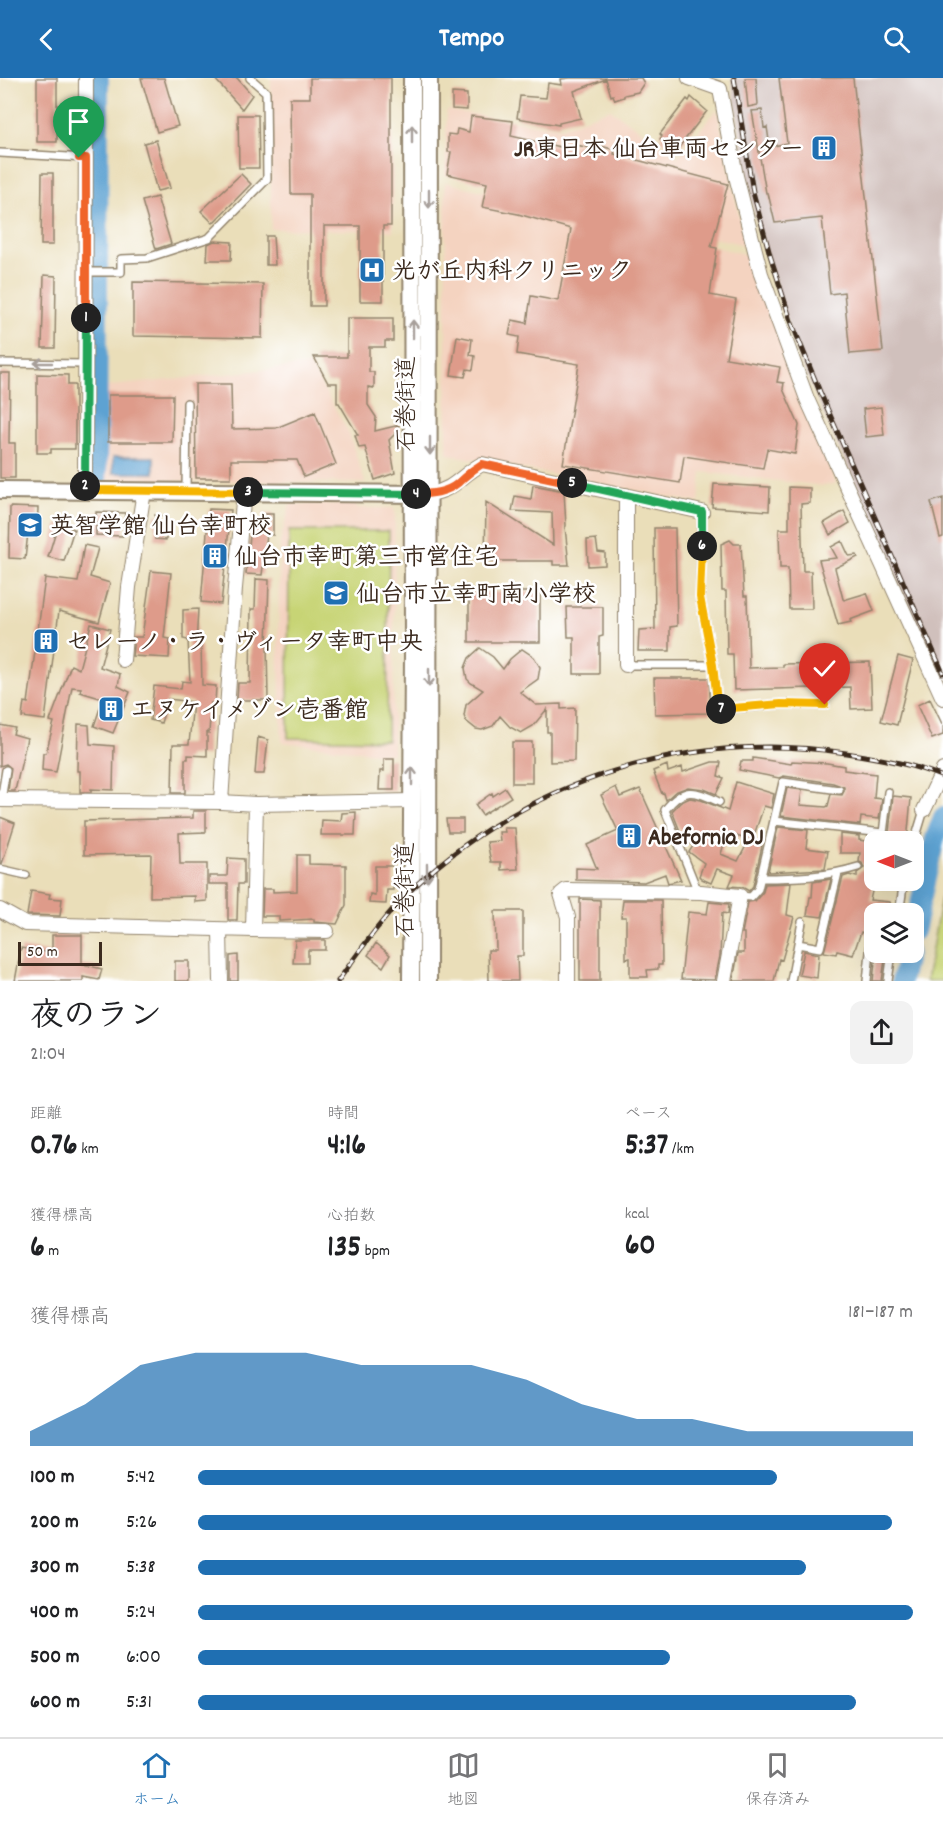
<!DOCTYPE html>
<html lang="ja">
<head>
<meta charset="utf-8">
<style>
	:root { --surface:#fff; --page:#f2f2f2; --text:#202124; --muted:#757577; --line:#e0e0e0; --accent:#1f6fb2 }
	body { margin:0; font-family:Dekko,"Klee One",sans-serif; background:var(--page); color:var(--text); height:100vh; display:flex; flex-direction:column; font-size:22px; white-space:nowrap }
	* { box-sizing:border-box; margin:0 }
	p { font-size:20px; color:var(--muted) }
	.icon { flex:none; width:33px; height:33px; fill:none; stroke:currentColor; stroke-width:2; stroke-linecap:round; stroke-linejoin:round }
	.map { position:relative; height:903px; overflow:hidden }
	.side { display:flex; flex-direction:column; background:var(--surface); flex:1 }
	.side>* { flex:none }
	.needle { width:39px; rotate:270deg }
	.tools { position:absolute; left:864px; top:753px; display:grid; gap:12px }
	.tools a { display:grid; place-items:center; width:60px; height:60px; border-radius:12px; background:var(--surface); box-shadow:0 6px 24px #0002; font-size:30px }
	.scale { position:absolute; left:18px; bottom:15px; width:84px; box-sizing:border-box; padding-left:6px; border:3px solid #3b2a1e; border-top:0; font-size:16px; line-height:21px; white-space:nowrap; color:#3b2a1e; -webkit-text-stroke:4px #fff; paint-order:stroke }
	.pin { position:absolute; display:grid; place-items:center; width:51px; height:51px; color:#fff; margin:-62px -26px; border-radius:50% 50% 50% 0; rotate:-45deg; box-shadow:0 0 6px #0007 }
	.pin .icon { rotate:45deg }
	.km { position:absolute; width:30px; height:30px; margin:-15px; border-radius:50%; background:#222; color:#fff; font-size:16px; line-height:30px; text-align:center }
	.round { display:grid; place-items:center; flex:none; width:63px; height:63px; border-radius:12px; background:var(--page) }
	.head { display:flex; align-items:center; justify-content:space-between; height:102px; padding:0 30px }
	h1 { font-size:33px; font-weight:700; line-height:45px }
	.metrics { display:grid; grid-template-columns:repeat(3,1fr); gap:9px; height:102px; padding:6px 30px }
	.metrics div { display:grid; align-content:center }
	.metrics b { font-size:30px; font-weight:700 }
	.metrics small { font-size:16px; font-weight:400 }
	.metrics p { font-size:16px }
	.chart { height:168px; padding:12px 30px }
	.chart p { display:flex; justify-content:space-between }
	.chart svg { width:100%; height:108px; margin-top:6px; fill:var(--accent); opacity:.7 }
	ul { padding:0 30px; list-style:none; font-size:20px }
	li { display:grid; grid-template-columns:96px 72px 1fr; align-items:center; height:45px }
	li i { height:15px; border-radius:8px; background:var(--accent) }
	header { display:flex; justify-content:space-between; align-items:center; height:78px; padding:0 30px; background:var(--accent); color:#fff; font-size:27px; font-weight:700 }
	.dock { display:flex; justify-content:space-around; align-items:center; height:84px; border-top:2px solid var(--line); background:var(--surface); font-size:16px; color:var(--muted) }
	.dock a { display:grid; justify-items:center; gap:3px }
	.dock .on { color:var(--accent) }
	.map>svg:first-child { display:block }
	.built { fill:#f4d3c0 }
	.industrial { fill:#d0c0bc }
	.green { fill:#c7d475; stroke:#817f4a; stroke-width:1.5 }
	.water { fill:#5da2d2; stroke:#4c6678; stroke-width:1.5 }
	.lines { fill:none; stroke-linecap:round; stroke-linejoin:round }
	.river { stroke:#5da2d2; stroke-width:20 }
	.building { fill:#de9b8a }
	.service-casing { stroke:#92846c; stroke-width:10 }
	.minor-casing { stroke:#92846c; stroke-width:16 }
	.tertiary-casing { stroke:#92846c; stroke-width:20 }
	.service { stroke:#fff; stroke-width:7 }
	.minor { stroke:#fff; stroke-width:14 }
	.tertiary { stroke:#fff; stroke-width:16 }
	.rail-casing { stroke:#3b2a1e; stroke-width:5 }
	.rail { stroke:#fff; stroke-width:3; stroke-dasharray:9; stroke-linecap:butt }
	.oneway { stroke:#a79f9a }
	.split-1-casing { stroke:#fff; stroke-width:12 }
	.split-2-casing { stroke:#fff; stroke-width:12 }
	.split-3-casing { stroke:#fff; stroke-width:12 }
	.split-4-casing { stroke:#fff; stroke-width:12 }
	.split-5-casing { stroke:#fff; stroke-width:12 }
	.split-6-casing { stroke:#fff; stroke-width:12 }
	.split-7-casing { stroke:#fff; stroke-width:12 }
	.split-8-casing { stroke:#fff; stroke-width:12 }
	.split-1 { stroke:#f0652b; stroke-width:8 }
	.split-2 { stroke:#22a559; stroke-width:8 }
	.split-3 { stroke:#f5b400; stroke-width:8 }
	.split-4 { stroke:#22a559; stroke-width:8 }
	.split-5 { stroke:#f0652b; stroke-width:8 }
	.split-6 { stroke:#22a559; stroke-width:8 }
	.split-7 { stroke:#f5b400; stroke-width:8 }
	.split-8 { stroke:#f5b400; stroke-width:8 }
	.labels { text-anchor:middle; stroke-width:5; stroke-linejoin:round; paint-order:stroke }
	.poi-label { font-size:24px; font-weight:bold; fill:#3b2a1e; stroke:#fff; text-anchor:start }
	.street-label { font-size:24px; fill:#3b2a1e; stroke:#fff }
</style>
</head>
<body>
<header><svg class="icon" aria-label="back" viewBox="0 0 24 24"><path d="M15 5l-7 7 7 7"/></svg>Tempo<svg class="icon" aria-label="search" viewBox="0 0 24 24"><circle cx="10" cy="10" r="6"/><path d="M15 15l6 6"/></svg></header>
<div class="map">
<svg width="943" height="903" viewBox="0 0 943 903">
	<rect width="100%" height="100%" fill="#fff"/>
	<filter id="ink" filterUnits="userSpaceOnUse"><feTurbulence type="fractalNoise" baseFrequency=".0167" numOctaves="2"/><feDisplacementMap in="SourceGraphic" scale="12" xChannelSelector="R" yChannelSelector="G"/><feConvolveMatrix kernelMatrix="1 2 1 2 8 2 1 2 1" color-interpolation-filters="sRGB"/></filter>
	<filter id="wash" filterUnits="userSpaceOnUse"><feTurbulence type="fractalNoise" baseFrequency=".008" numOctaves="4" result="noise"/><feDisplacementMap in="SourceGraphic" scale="24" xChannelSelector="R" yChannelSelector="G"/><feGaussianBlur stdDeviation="1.35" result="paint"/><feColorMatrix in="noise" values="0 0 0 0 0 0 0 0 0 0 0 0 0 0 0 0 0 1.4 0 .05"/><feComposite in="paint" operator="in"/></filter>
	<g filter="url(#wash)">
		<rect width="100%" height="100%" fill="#eadeb9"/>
		<path class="built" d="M271 0H392L393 153 271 151Z
			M610 31 678 79 717 31 745 167 445 97 447 32 561 50Z
			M445 104 748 177 836 405 824 408 702 394 699 425 447 376Z
			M310 287 349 355 365 405 103 402 102 309Z
			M290 426H355L358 430H393L395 433 393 677 282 664 278 565 280 464Z"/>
		<path class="industrial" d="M731 0H943V606L796 274 750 121Z"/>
		<path class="green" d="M289 453H389L387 662 288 660Z
			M943 810V903H926Z"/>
		<path class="water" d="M113 379H154V395H113Z"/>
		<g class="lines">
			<path class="river" d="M97 402 99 0
				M914 853 935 760 943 739
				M901 903 908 874"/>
		</g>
		<g id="blocks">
			<path class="building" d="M37 0H57V64H37Z
				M141 0H164L178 48 157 54Z
				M214 0H237L252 17 242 31Z
				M310 0H391V148H383V223H360V148H324V228H310V116H291L290 20H310Z
				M570 0H641L644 5 638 14 624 17V19L615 22 613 17 611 18 606 1 574 13 581 40 559 45V47L517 40 520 18 546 20 548 5 562 7 561 1Z
				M745 0H756L758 27 748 29Z
				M779 0H853L883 273 850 276 844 214 830 216 822 140 775 145 768 115H766L752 33 762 32 764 50 767 49 770 69 787 65Z
				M452 15 467 16V32L452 31Z
				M691 19 707 33 676 73 660 61 662 58 660 56 687 21 689 23Z
				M238 37H258L259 90H239Z
				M471 38 513 43 511 58 569 71 575 72 576 67 599 72 601 68 615 72 614 76 728 106 711 169 717 170 710 217 736 222 726 280 780 289 777 304 784 305 783 311 799 347 795 376 767 371 763 390 684 378 680 405 563 386 579 286 517 276 519 259 509 257 512 242 527 245 531 218 558 223 571 151 518 136 482 129 487 105 447 96 451 74H448V56L456 57 457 51 469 54Z
				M156 62 170 110 157 113 144 65Z
				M42 95H53V167H41Z
				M241 96 251 106 213 145 201 133Z
				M157 119 171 166 156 171 142 123Z
				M266 158H273L275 187H266Z
				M214 163 232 164 231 182H207L208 166Z
				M44 197 56 198 55 270H42Z
				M133 204 263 206 262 260 133 258Z
				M347 240H393V263H385V269H369V294H374V310L368 309V327L376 339 375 353 399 347 394 357 389 362 395 395 375 402 365 369 359 370 355 357H358L339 325H337V305H328L314 279H347Z
				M457 258 472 261 470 277 475 278 473 292 467 291 465 299 451 297Z
				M0 295H10L9 365H15V400H0Z
				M37 296 68 297V307H75V371H51V375H37Z
				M195 306H231L232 351 276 350 315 334 336 386 304 399 297 382H231V400H196Z
				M108 317H173L172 364H108Z
				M881 329 884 357 866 359 863 331Z
				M714 406 770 409 769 433 712 429Z
				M533 407 564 413 566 448 565 449 569 487H553V483H485L486 424 553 467 552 435 512 433 515 418 531 421Z
				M789 409 810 410V425L801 426 803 493H811L812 531H789L788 490H780L779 451H789Z
				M943 420V459L940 460 931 424Z
				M10 429 38 430 37 454 28 455 25 481 9 480Z
				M209 431 231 432 221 526 201 524Z
				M844 433 850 445 830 457 824 445Z
				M96 434 125 435 123 458 96 457Z
				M263 436H273V457L267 456 262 497 246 496 251 448 262 449Z
				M155 437 166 438V462L155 461Z
				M58 446 74 451 64 483 48 479Z
				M654 450H675L677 548 670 549V573H638L639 552 655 551Z
				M596 461 598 474 605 475V487L588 488 587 462Z
				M730 462 734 466H741L744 518H747L749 590 783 589V586L870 584 872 630 851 631 850 609 734 612 733 576H727L726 513H722L721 466Z
				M842 463 849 478 857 477 858 479 835 490 843 521 844 522 867 515 874 533 850 542 851 544 838 547 819 482 837 480 831 469Z
				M84 467 98 470 90 499 110 505 99 544 59 533 45 642 22 639 24 624 28 625 45 500 78 504Z
				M151 493 171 495 164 560 170 561 169 580 132 578 134 559H142Z
				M256 501 269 502 267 566 268 622H237L238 605H250L251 531H255Z
				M469 514H540V564H469Z
				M567 529H603V558L599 559V596H574V559H568Z
				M198 531 196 568H201L202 607 216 608 215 626 211 625 209 655 207 654V678L188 677V681H185V715H172L173 666H189L193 624 168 621 161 645 150 642 154 608 181 611 182 603 190 604 188 562 183 561V532Z
				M91 546 110 551 100 589 120 596 118 608 130 614 113 655 94 648 103 621 80 614 81 610 72 609 56 694 42 692 43 675H46L54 644 50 643 71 587 79 591Z
				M480 570 493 579 503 591 510 581 522 571 534 579 540 589 538 601 520 614 536 627 561 626V631L575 630 574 683 550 684V654H547V631L533 648 521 655 510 649 500 638 493 648 482 652 476 651 466 643 464 638 466 627 483 612 471 605 467 601 465 590 469 580Z
				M898 578 913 582 897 647 881 643Z
				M654 600H709L711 635 655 636Z
				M930 621 943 648V657L932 661 917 627Z
				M78 646 89 647 90 666 114 668 113 712 91 711V714H80V693H77Z
				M0 647 15 650 13 656 27 660 15 713H8L11 690 6 686 0 688Z
				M258 659 268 662 264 696H255Z
				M512 664H532V705H512Z
				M753 680 791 686 792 683 827 685 844 688V692L876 696 874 720 882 721 879 741 861 739 860 747 781 738 787 710 802 712 800 727 826 729 828 728 831 716 842 717 844 713V709L833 705 784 698 779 700 739 692 741 683H753Z
				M384 681H394V712H379L380 693H384Z
				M712 684H721L718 698 724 700 716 716 704 711 688 709 675 714 666 722 664 715 662 716 653 693 667 687 668 694 682 689 683 694Z
				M736 704 774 716 771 730 764 728 752 763 727 755 721 776 738 783 748 764 762 768 753 808 749 813 742 809 729 808 734 797 717 791 711 805 702 801 699 798 704 785 689 774 693 768 680 753 672 733 681 724 690 720 701 722 728 733Z
				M616 709 620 719 640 711 681 802 668 805 665 796 644 804 576 802V790L597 791 587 767 618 753 601 717Z
				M505 710 511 719 482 737 475 727 492 715 493 718Z
				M893 718 911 720 907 764H888Z
				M193 733H206V754L179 755 180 786H207V823L195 824V818L150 819 151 776 84 777V743L193 740Z
				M356 734 355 757H321L322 742 341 743 342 735Z
				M0 739 15 745 2 786 0 785Z
				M446 741H463V754H448Z
				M778 749 808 752 806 770 828 773 825 791 768 794Z
				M504 750H515L518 791 501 792V784H491L487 764 500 763 499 754H505Z
				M840 756 859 758V762L872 764 868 796 874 798V805L870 822 890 824 893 836H879L875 831 870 832 866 856 861 854 853 877 837 873 836 876 824 874 843 799 849 797 857 799V795L864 790 862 785 859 784 860 775H840Z
				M297 777H309V786L346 787V827L337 846 314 844V841L279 843V838H262L263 811H273V814L297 813Z
				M228 780 244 781V806H238L237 842H228V806H209V798H227Z
				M375 788H394L393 812H387L386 826 369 825 370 816 375 817Z
				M831 801 822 839 807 837 810 819H812L813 804Z
				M791 805 787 837 794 839 782 882 779 881 774 903H733L738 875H744V855H742L748 824 755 823 763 814 765 806Z
				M31 813 50 816 49 820 62 821 60 838 27 837Z
				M580 821 600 822V903H580Z
				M623 822H661L662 887H658V891L647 892 648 899H630V880L626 881V839H621Z
				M709 824 729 826 728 836 722 835 720 878 715 902 681 901 688 834 707 836Z
				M495 833H523V878H517L518 903H489L488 872H496Z
				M52 857H82V886L102 891 99 902 83 899V903H15L21 870 52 875Z
				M295 862H325V872H308V885H293Z
				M376 865 390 877 383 889 368 877Z
				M804 873 819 876 817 900 799 897Z
				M876 874H886L882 903H873Z
				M238 877V903H230V878Z
				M175 883H189V903H175Z"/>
		</g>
	</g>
	<g filter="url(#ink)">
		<use href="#blocks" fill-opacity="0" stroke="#92846c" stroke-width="1.5"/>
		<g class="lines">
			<g class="service-casing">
				<path id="service" d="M0 75 86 80
					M86 194H121V181L147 180 209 160 267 101 266 14 250 0
					M0 285 86 286
					M186 413 187 325
					M626 587H713L700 519 702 434
					M713 587 718 632 781 626 825 627
					M1 722 6 692
					M774 743 883 755
					M882 764 888 714
					M914 765 924 732
					M0 791 26 797
					M760 800C794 800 826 799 858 789
					M698 814 665 732C683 709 694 711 719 724
					M740 818 751 819 758 811 783 704 839 712
					M899 836 904 802
					M798 866 820 870 838 795
					M791 903 802 844
					M867 903 874 836
					M888 903 892 874"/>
			</g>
			<g class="minor-casing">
				<path id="minor" d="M689 0 720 11 736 98 761 196 807 321 943 620
					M85 413 86 0
					M430 416C456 411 460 398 482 386L702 434
					M626 417V587
					M123 582 129 509 144 413
					M0 722 221 724 256 726 412 723
					M221 724 235 510 244 414
					M924 732 943 692
					M0 832 25 846 253 852 256 726
					M220 852 221 903
					M253 852 327 853
					M568 903V839L561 816 566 812 701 814 740 818 724 903"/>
			</g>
			<g class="tertiary-casing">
				<path id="tertiary" d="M0 412 422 416
					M411 903 413 576 412 0
					M428 903 429 0"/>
			</g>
			<use href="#service" class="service"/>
			<use href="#minor" class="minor"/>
			<use href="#tertiary" class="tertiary"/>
			<g class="rail-casing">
				<path id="rail" d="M734 0 753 114 770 177 791 243 820 314 943 595
					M338 903C361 871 384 838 412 811 527 702 690 651 846 675 878 680 913 686 943 699"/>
			</g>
			<use href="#rail" class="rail"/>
		</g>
		<defs><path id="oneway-shaft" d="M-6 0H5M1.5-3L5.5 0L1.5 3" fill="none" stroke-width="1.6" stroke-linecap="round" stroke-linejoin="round" transform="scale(1.5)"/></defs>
		<g class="oneway">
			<use href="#oneway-shaft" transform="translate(412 56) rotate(-90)"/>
			<use href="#oneway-shaft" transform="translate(429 121) rotate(90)"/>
			<use href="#oneway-shaft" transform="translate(413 251) rotate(-90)"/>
			<use href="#oneway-shaft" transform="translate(43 285) rotate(180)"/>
			<use href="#oneway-shaft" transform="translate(430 368) rotate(90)"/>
			<use href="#oneway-shaft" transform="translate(429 600) rotate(90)"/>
			<use href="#oneway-shaft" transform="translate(412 698) rotate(-90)"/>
			<use href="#oneway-shaft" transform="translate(427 795) rotate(90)"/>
		</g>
	</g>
	<g class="lines" filter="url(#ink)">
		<g class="split-1-casing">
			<path id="split-1" d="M79 80H86V240"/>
		</g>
		<g class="split-2-casing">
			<path id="split-2" d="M85 408 86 240"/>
		</g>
		<g class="split-3-casing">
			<path id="split-3" d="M85 408V412L248 414"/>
		</g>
		<g class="split-4-casing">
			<path id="split-4" d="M248 414 416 416"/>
		</g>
		<g class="split-5-casing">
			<path id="split-5" d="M416 416C431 416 446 415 458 405 468 396 470 393 482 386L572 405"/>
		</g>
		<g class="split-6-casing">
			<path id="split-6" d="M572 405 702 434V468"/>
		</g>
		<g class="split-7-casing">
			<path id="split-7" d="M702 468 700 519 713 587 718 632 721 631"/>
		</g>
		<g class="split-8-casing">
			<path id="split-8" d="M721 631 781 626 825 627"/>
		</g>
		<use href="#split-1" class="split-1"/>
		<use href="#split-2" class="split-2"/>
		<use href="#split-3" class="split-3"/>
		<use href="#split-4" class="split-4"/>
		<use href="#split-5" class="split-5"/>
		<use href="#split-6" class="split-6"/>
		<use href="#split-7" class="split-7"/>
		<use href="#split-8" class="split-8"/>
	</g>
	<defs>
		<g id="building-square" transform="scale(1.35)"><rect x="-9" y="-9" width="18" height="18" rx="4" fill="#1f6fb2" stroke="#fff"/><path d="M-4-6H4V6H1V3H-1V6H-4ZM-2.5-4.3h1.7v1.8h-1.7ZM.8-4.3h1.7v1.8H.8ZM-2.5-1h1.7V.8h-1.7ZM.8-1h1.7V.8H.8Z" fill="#fff"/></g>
		<g id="hospital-square" transform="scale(1.35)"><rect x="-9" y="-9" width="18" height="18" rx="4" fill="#1f6fb2" stroke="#fff"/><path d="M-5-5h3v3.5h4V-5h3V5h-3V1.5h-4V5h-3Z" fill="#fff"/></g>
		<g id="school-square" transform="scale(1.35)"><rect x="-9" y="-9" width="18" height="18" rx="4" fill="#1f6fb2" stroke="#fff"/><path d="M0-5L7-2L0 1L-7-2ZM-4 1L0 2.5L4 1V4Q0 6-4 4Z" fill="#fff"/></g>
	</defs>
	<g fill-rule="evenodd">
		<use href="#building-square" x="824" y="70"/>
		<use href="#hospital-square" x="372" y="192"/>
		<use href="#school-square" x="30" y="447"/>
		<use href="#building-square" x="215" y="478"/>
		<use href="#school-square" x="336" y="515"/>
		<use href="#building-square" x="46" y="563"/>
		<use href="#building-square" x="111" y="631"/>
		<use href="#building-square" x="629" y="758"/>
	</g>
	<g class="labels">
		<g class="poi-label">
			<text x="804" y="78" text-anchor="end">JR東日本 仙台車両センター</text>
			<text x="392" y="200">光が丘内科クリニック</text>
			<text x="50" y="455">英智学館 仙台幸町校</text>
			<text x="234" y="486">仙台市幸町第三市営住宅</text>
			<text x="356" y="523">仙台市立幸町南小学校</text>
			<text x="66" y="571">セレーノ・ラ・ヴィータ幸町中央</text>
			<text x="130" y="639">エヌケイメゾン壱番館</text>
			<text x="648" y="766">Abefornia DJ</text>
		</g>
		<g class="street-label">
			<text transform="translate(405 326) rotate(-90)" y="8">石巻街道</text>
			<text transform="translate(404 812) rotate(-90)" y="8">石巻街道</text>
		</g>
	</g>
</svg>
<div class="tools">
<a><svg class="needle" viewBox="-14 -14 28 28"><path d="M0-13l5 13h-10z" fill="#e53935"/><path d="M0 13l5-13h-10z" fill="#757577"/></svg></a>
<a><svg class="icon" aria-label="layers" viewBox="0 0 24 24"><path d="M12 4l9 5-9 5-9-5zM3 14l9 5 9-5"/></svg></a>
</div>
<div class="scale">50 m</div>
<div class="pin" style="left:79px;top:80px;background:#1e9e55"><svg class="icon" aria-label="arrive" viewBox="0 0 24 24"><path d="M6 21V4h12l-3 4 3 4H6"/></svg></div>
<div class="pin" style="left:825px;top:627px;background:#d93025"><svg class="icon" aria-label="check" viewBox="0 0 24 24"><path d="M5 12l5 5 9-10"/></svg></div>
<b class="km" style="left:86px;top:240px">1</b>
<b class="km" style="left:85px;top:408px">2</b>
<b class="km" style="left:248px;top:414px">3</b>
<b class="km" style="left:416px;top:416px">4</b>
<b class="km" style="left:572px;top:405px">5</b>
<b class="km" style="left:702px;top:468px">6</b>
<b class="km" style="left:721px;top:631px">7</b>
</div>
<section class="side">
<div class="head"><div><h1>夜のラン</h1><p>21:04</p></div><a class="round"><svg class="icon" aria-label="share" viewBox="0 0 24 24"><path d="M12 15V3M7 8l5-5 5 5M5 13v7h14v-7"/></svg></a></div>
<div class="metrics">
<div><p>距離</p><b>0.76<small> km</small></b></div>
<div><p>時間</p><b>4:16</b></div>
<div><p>ペース</p><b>5:37<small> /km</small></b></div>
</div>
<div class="metrics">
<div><p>獲得標高</p><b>6<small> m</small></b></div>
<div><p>心拍数</p><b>135<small> bpm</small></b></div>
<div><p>kcal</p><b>60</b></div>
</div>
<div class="chart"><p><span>獲得標高</span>181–187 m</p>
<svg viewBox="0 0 160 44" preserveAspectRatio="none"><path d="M0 44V38L10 27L20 11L30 6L40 6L50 6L60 11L70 11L80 11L90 17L100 27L110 33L120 33L130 38L140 38L150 38L160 38V44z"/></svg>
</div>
<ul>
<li><b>100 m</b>5:42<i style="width:81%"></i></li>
<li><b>200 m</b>5:26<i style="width:97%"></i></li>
<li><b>300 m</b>5:38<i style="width:85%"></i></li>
<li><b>400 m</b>5:24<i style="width:100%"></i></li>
<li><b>500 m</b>6:00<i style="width:66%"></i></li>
<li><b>600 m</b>5:31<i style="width:92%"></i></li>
</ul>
</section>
<nav class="dock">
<a class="on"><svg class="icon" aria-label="home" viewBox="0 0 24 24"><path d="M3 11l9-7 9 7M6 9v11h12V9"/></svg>ホーム</a>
<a><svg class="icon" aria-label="map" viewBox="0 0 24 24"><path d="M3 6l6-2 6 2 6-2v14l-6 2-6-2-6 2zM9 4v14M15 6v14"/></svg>地図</a>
<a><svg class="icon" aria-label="saved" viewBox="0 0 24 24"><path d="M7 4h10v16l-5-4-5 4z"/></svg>保存済み</a>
</nav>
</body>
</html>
